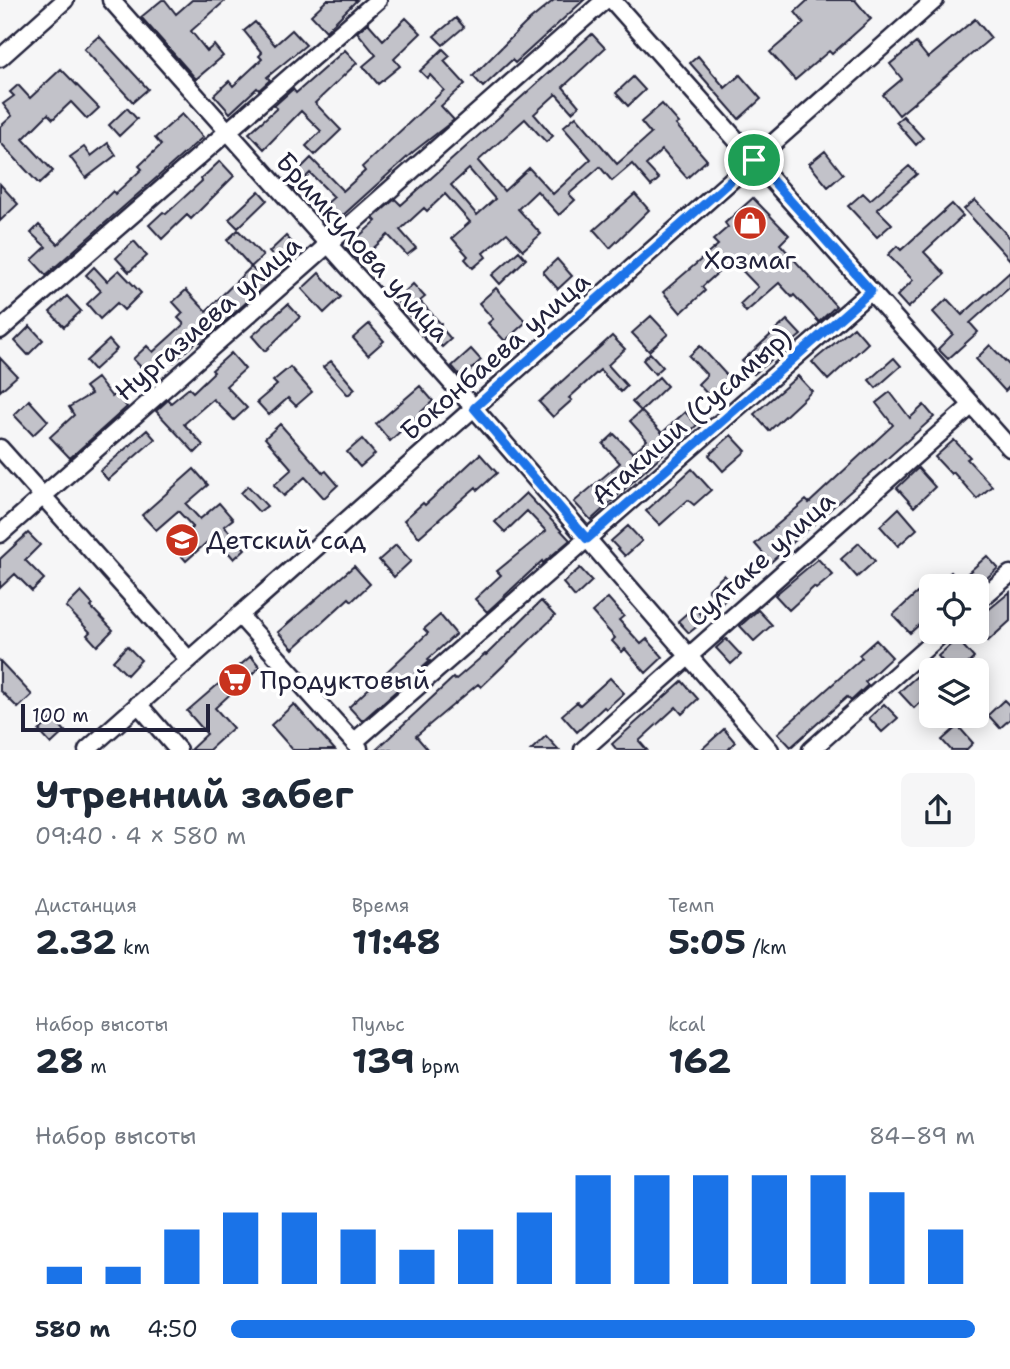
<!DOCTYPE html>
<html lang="ru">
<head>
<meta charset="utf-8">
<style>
	:root { --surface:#fff; --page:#f6f6f7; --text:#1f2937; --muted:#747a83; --accent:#1a73e8 }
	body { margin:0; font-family:"Shantell Sans",sans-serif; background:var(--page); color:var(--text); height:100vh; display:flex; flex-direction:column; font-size:26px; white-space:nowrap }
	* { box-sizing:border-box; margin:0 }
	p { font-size:23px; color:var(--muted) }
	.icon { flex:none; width:38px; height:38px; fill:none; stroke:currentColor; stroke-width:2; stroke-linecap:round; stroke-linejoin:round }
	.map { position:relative; height:750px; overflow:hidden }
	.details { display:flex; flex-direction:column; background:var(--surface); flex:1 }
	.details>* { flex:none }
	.tools { position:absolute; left:919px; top:574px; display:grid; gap:14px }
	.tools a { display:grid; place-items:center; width:70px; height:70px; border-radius:10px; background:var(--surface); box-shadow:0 4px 18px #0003; font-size:35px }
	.scale { position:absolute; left:21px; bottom:18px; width:189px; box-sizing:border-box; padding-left:7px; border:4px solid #22223b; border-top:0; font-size:19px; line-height:24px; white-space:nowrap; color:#22223b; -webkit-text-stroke:5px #fff; paint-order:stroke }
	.pin { position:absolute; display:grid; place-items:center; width:60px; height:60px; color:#fff; margin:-30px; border:4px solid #fff; border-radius:50%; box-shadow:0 2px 7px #0007 }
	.round { display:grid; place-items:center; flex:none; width:74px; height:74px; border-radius:10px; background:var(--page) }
	.head { display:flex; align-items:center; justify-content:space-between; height:119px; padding:0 35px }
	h1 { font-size:38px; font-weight:700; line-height:52px }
	.metrics { display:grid; grid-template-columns:repeat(3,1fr); gap:10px; height:119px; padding:7px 35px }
	.metrics div { display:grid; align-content:center }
	.metrics b { font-size:35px; font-weight:700 }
	.metrics small { font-size:19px; font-weight:400 }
	.metrics p { font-size:19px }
	.chart { height:196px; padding:14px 35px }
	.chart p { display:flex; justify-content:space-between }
	.chart svg { width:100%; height:126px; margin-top:7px; stroke:var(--accent); stroke-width:6 }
	ul { padding:0 35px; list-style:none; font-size:23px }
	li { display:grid; grid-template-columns:112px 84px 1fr; align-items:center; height:52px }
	li i { height:18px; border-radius:9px; background:var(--accent) }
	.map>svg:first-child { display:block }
	.building { fill:#c2c2c9; stroke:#22223b; stroke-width:2; fill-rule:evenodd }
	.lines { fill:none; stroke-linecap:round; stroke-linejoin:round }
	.minor-casing { stroke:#22223b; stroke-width:21 }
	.minor { stroke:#fff; stroke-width:16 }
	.route-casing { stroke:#fff; stroke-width:14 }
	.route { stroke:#1a73e8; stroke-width:9 }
	.labels { text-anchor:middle; stroke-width:7; stroke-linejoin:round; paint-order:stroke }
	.street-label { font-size:26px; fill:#22223b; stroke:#fff }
	.poi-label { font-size:26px; fill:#22223b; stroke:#fff; text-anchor:start }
</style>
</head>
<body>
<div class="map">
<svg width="1010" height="750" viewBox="0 0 1010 750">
	<rect width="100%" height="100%" fill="#f6f6f7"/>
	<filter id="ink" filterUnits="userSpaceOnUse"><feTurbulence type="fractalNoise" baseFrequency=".0143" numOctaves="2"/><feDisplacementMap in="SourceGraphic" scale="14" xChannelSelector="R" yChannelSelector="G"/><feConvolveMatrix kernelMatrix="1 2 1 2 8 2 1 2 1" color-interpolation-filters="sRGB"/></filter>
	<g filter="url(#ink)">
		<path class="building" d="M162 0H165L176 14 192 0H226L191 31 207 51 214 45 223 56 196 79 141 17Z
			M327 0H357L326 31 311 15Z
			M554 0H584L515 63 512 60 483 87 473 76 525 24Z
			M808 0H855L871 19 832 54 829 51 795 80 770 52 804 23 795 12Z
			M406 18 421 33 394 59 400 66 378 84 363 66 376 55 357 32 368 23 383 40Z
			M456 18 464 27 443 45 434 36Z
			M975 19 991 38 899 115 883 95 902 79 890 64 916 43 928 58Z
			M255 22 275 45 292 30 306 45 267 77 270 80 259 90 257 88 230 113 214 95 229 81 233 86 262 59 259 56 262 53 244 31Z
			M592 34 605 48 563 87 579 106 572 112 556 94 534 114 553 136 546 142 525 119 478 161 504 191 529 168 553 194 591 159 563 127 576 116 617 164 651 134 641 122 662 104 679 123 676 125 707 160 687 178 662 150 646 165 659 179 651 186 632 164 612 181 600 167 569 194 575 200 559 215 537 191 518 209 541 234 523 250 507 233 483 253 486 257 473 268 465 259 468 256 452 238 470 222 445 194 427 211 424 208 400 230 416 248 407 255 388 235 359 261 346 248 376 221 373 218 395 199 401 205ZM469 169 495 199 477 215 451 185Z
			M99 36 148 89 133 102 84 49Z
			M443 49 450 56 444 61 465 84 441 106 454 120 413 152 331 226 318 211 334 197 310 173 294 189 287 182 311 158 343 191 365 171 362 167 444 90 430 75 427 78 420 71Z
			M345 50 357 63 315 103 341 130 315 155 306 146 321 131 301 111 264 149 249 133 277 108 274 106 293 89 296 93Z
			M698 56 725 88 740 75 761 99 739 119 690 63Z
			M61 69 99 108 87 119 71 102 53 119 48 114 23 139 53 171 39 184 0 142V127L12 116 3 104 14 96 10 92 18 85 30 98Z
			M633 77 645 90 628 106 616 93Z
			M127 108 137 119 119 136 109 125Z
			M182 114 203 137 46 275 32 260 46 247 31 233 39 225 58 244 113 191 115 194 142 169 139 166 161 145 155 138Z
			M903 116 923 138 916 145 896 122Z
			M108 143 116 155 86 178 70 157 84 147 91 156Z
			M825 151 843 174 828 187 809 164Z
			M220 161 234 176 191 219 187 215 162 239 149 225 163 212 166 214 202 181 201 179Z
			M909 166 917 174 877 209 892 224 877 237 848 206 863 193 870 200Z
			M0 184 18 204 0 221Z
			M259 191 267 200 238 228 229 219Z
			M635 194 649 210 610 248 594 230Z
			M753 198 789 235 780 244 836 306 819 322 794 295 792 297 779 283 746 312 740 304 758 287 732 260 702 287 705 291 681 313 663 292 718 245 713 240 728 227 725 223Z
			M975 200 1010 238V260L964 209Z
			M952 204 963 216 924 252 945 274 908 308 897 296 913 280 888 255 897 246 901 250Z
			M238 230 263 256 251 267 227 240Z
			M286 236 301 252 284 268 269 252Z
			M134 241 147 256 129 272 116 258Z
			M519 251 526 259 500 284 492 275Z
			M557 259 572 276 558 289 543 272Z
			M94 267 107 281 119 270 141 293 124 310 117 303 100 319 87 304 101 291 86 275Z
			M251 267 267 284 201 343 198 340 174 362 166 354 146 372 133 359 147 346 153 352 184 324 178 318 183 313 173 302 186 290 206 311Z
			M1010 272V287L970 323 978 332 948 359 938 349 953 334 933 312 947 299 962 315Z
			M319 273 341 297 324 313 302 289Z
			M413 284 425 297 420 301 441 324 439 325 451 339 442 347 430 334 427 337 396 300Z
			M496 288 526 322 505 341 488 323 493 319 479 303Z
			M67 296 81 311 64 327 50 312Z
			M288 304 300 317 265 351 252 336Z
			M651 316 668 334 649 351 632 333Z
			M787 320 801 335 754 374 742 361Z
			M369 324 384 341 368 355 353 338Z
			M30 326 43 340 28 355 15 341Z
			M854 327 868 343 828 380 812 362Z
			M612 336 625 349 608 365 627 386 621 392 600 370 569 398 572 400 553 417 539 402Z
			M109 340 117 349 94 370 86 361Z
			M990 345 1010 366V386L1005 391 976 359Z
			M700 346 732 381 712 399 698 384 707 375 689 356Z
			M471 349 481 360 462 378 452 366Z
			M231 353 245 369 226 386 247 408 234 420 213 399 184 424 203 445 195 453 156 411 168 400 171 403 189 388 193 392 214 372 212 370Z
			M650 353 663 367 655 374 643 360Z
			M0 358 17 376 0 391Z
			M894 358 901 366 876 388 869 380Z
			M331 361 355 389 348 395 323 367Z
			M290 367 312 392 296 406 288 398 269 415 257 402 277 385 273 381Z
			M798 376 812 391 769 431 754 414Z
			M659 377 667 386 641 411 632 402Z
			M97 378 112 397 116 393 127 407 70 458 50 437 74 415 69 407 91 394 85 387Z
			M420 386 433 401 390 441 376 424Z
			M890 392 910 418 924 405 934 417 771 562 755 544 806 500 809 503 893 425 876 403Z
			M29 400 48 421 33 435 14 415Z
			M641 411 662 433 685 412 697 425 677 443 676 442 591 520 574 502 620 463 603 444 614 434 633 453 647 440 630 421Z
			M280 424 323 473 326 471 338 485 324 498 305 477 284 496 274 485 292 469 265 438Z
			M147 430 155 439 108 480 100 471Z
			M731 435 746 451 723 471 709 455Z
			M362 439 375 454 360 467 347 452Z
			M954 440 970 457 967 459 992 486 977 499 953 472 951 474 935 457Z
			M480 454 497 473 478 490 476 487 419 537 404 520 423 503 425 505Z
			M918 468 935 487 914 507 897 488Z
			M194 469 208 485 186 504 200 519 219 503 233 519 224 526 245 549 234 559 214 536 186 561 172 545 193 527 178 511 156 530 142 515Z
			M692 469 711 490 694 505 688 500 660 525 646 511Z
			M248 486 267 506 259 512 241 493Z
			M526 493 570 540 543 563 542 561 487 612 475 599 501 575 497 571 546 531 527 511 505 532 495 522Z
			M899 508 917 529 898 546 880 526Z
			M628 526 642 541 625 556 611 541Z
			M28 533 40 545 25 560 44 579 32 591 15 574 0 588V559Z
			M859 543 875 561 857 577 841 559Z
			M396 545 411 561 394 577 379 560Z
			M987 556 998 568 978 586H935L951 572 959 581Z
			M818 559 833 575 816 589 814 587 789 610 775 595Z
			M354 566 370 584 352 601 349 598 293 649 278 632Z
			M580 568 592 581 575 597 563 583Z
			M724 575 737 589 721 604 708 590Z
			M81 592 93 605 91 607 113 630 97 646 87 635 90 632 66 607Z
			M1010 592V621L988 641 976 628V620Z
			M917 593 931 609V614L910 633 893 615Z
			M608 598 624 616 619 620 641 644 647 639 663 657 646 673 625 649 622 652 612 641 615 638 592 612Z
			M541 601 555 616 481 687 478 684 416 736 428 750H376L453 678 455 680 485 654 486 655Z
			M694 607 705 620 689 633 678 621Z
			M758 610 772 625 754 641 740 626Z
			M440 615 456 634 428 659 430 661 362 721 349 707 428 633 424 629Z
			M726 639 741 655 731 664 716 648Z
			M957 639 974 658 961 670H950L938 656Z
			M876 640 892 657 865 682 868 685 851 701 847 697 791 747 778 733 862 658 859 655Z
			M127 646 141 660 127 675 113 661Z
			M251 656 260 667 215 708 233 728 209 750H190L207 734 187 711Z
			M0 661 32 695 18 708 0 690Z
			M917 676 931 692 914 708 899 692Z
			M610 678 624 693 606 709 604 707 577 732 562 715 577 702 580 705Z
			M682 681 698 699 682 714 676 707 639 741 647 750H617L612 744Z
			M1004 700 1010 706V719L1000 728 988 715Z
			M294 704 335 750H293L271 725Z
			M884 704 898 718 882 732 869 718Z
			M53 718 65 731 51 744 39 731Z
			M958 726 973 743 966 750H951L942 740Z
			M724 729 735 742 728 750H701Z
			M546 736 559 750H531Z"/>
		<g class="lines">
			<g class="minor-casing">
				<path id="minor" d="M111 0 474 408 770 750
					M612 0 1010 448
					M0 58 65 0
					M0 330 378 0
					M0 448 189 660
					M0 534 605 0
					M976 603 1010 574
					M239 615 359 748
					M138 704 178 750
					M354 742 871 291
					M87 750 935 0
					M583 750 972 405
					M811 750 944 632"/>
			</g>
			<use href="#minor" class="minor"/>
		</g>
	</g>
	<g class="lines" filter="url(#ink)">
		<g class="route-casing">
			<path id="route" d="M754 160 871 291 587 539 474 408Z"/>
		</g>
		<use href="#route" class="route"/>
	</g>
	<defs>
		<g id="shop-disc" transform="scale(1.75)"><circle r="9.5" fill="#c8321e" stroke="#fff"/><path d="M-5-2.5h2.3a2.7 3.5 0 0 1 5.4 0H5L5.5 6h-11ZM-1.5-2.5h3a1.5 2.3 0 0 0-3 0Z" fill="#fff"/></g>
		<g id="school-disc" transform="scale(1.75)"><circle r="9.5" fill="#c8321e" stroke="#fff"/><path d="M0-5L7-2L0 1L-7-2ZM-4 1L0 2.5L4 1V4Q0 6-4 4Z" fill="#fff"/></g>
		<g id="supermarket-disc" transform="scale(1.75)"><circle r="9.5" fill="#c8321e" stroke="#fff"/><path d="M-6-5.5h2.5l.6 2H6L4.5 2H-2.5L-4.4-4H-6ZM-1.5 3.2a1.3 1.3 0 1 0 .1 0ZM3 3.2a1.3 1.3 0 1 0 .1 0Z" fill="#fff"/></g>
	</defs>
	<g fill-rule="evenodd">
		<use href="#shop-disc" x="750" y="223"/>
		<use href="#school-disc" x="182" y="540"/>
		<use href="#supermarket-disc" x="235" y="680"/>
	</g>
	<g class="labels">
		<g class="street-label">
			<text transform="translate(363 247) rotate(48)" y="9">Бримкулова улица</text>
			<text transform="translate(208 318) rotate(-41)" y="9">Нургазиева улица</text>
			<text transform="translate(495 356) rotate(-41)" y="9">Боконбаева улица</text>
			<text transform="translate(691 416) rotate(-41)" y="9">Атакиши (Сусамыр)</text>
			<text transform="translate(761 559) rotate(-42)" y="9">Султаке улица</text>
		</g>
		<g class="poi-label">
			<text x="750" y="269" text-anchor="middle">Хозмаг</text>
			<text x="206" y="549">Детский сад</text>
			<text x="260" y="689">Продуктовый</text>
		</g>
	</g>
</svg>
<div class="tools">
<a><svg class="icon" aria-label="locate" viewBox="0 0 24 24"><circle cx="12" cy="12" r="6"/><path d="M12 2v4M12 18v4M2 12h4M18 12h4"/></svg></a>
<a><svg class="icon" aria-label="layers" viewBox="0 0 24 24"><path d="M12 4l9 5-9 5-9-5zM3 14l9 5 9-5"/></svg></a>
</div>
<div class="scale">100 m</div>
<div class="pin" style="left:754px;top:160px;background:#1e9e55"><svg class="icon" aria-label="arrive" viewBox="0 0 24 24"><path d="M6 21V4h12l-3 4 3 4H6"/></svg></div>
</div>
<section class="details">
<div class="head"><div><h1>Утренний забег</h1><p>09:40 · 4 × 580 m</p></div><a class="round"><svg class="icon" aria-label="share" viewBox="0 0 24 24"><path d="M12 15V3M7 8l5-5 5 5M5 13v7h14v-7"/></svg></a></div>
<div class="metrics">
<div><p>Дистанция</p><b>2.32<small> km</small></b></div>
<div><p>Время</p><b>11:48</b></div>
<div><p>Темп</p><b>5:05<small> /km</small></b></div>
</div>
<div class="metrics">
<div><p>Набор высоты</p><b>28<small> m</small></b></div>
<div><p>Пульс</p><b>139<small> bpm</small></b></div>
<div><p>kcal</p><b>162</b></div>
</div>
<div class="chart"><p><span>Набор высоты</span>84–89 m</p>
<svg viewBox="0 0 160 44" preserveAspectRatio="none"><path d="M5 44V38M15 44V38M25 44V25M35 44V19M45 44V19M55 44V25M65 44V32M75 44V25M85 44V19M95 44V6M105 44V6M115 44V6M125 44V6M135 44V6M145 44V12M155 44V25"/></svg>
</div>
<ul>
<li><b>580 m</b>4:50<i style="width:100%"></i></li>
</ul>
</section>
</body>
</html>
